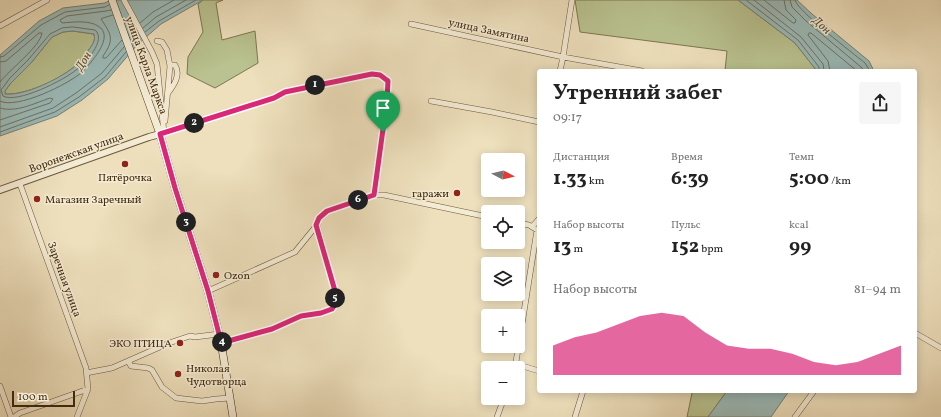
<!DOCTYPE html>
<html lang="ru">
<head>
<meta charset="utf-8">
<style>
	:root { --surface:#fff; --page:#f6f6f6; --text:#222; --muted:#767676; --accent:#db2777 }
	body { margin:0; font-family:Vollkorn,serif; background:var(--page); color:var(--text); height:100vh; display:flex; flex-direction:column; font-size:15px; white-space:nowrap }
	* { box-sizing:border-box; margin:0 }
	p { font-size:13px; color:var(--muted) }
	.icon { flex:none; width:22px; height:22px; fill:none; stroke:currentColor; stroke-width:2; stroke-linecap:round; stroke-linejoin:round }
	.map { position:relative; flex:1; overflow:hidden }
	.side { position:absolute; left:537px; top:69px; width:380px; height:324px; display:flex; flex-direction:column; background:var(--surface); border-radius:4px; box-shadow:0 2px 10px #0003 }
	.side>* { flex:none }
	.needle { width:26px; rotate:97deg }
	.controls { position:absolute; left:481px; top:153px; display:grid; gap:8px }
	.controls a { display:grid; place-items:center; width:44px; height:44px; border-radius:4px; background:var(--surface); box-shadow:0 2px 10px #0003; font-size:20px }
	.scale { position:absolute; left:12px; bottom:10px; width:63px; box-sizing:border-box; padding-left:4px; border:2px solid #412c0e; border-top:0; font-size:11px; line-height:14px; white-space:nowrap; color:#412c0e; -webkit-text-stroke:3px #f4ebd4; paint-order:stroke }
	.pin { position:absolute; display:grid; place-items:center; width:34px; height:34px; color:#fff; margin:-41px -17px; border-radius:50% 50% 50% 0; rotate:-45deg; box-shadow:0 0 4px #0007 }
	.pin .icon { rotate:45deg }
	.km { position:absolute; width:20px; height:20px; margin:-10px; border-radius:50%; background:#222; color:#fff; font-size:11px; line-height:20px; text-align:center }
	.round { display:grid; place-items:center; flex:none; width:42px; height:42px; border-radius:4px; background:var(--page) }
	.head { display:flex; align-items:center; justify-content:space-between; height:68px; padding:0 16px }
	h1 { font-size:22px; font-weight:700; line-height:30px }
	.figures { display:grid; grid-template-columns:repeat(3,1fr); gap:6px; height:68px; padding:4px 16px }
	.figures div { display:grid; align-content:center }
	.figures b { font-size:20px; font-weight:700 }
	.figures small { font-size:11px; font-weight:400 }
	.figures p { font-size:11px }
	.chart { height:112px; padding:8px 16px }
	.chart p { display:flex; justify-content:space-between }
	.chart svg { width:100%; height:72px; margin-top:4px; fill:var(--accent); opacity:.7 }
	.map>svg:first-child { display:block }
	.green { fill:#b9c290; stroke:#7d774f }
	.water { fill:#9bbbb9; stroke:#778275; fill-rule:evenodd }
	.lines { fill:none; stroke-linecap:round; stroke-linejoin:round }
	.shore { stroke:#6e7464; stroke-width:1 }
	.minor-casing { stroke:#6c593a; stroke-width:6 }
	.tertiary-casing { stroke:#6c593a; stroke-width:8 }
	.secondary-casing { stroke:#412c0e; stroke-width:8 }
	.minor { stroke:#f4ebd4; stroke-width:5 }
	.tertiary { stroke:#f4ebd4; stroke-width:6 }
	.secondary { stroke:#f4ebd4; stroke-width:7 }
	.route-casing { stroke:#fff; stroke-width:8 }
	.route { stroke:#db2777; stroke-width:5 }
	.poi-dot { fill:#8f2418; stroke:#f4ebd4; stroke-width:1.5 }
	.labels { text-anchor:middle; stroke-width:3; stroke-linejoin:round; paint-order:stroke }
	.street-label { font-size:11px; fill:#412c0e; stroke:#f4ebd4 }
	.poi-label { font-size:11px; fill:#412c0e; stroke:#f4ebd4; text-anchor:start }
	.water-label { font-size:12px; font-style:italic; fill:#585039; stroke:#f4ebd4 }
</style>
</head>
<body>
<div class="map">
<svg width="941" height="417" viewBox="0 0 941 417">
	<rect width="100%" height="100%" fill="#eee0bd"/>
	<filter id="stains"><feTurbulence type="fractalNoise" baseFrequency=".005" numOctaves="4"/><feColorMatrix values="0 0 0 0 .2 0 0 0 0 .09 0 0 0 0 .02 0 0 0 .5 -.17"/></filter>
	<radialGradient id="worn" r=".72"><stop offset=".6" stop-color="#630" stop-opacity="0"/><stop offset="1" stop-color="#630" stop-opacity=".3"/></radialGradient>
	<path class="green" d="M203 0H223L216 3 222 40 255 31 258 63 215 88 187 74 188 57 203 32 198 4Z
		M575 0H738L795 43 817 71H725L727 51 580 32Z
		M73 31 94 34C96 41 92 45 88 51 84 56 79 63 74 67 58 80 26 95 5 94V91L13 80 31 63 52 37 63 32Z
		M689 391H727L708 417H687L692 393Z"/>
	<path class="water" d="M110 0H203L161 24 137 45 108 79 82 100 57 116 0 136V55L39 21 63 8 105 3ZM73 31 94 34C96 41 92 45 88 51 84 56 79 63 74 67 59 79 25 96 5 94V91L10 84 31 63 52 37 63 32Z
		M738 0H797L812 14 869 61 874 71H817L795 43Z
		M727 391H789L771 417H708Z"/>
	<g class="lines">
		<path class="shore" d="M746 0 798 40 819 67V71
			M754 0 801 37 823 64 824 71
			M764 0 793 23H795L796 20 786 10 784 0
			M790 0 792 7 806 21 861 67 864 71
			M795 0C796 10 854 54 865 63L870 71
			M113 15 103 18 101 19C111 34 115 39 103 56V58H106L122 40
			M140 23 153 12 174 0
			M73 27 95 30C107 40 85 64 76 70 64 80 17 104 3 96L1 90 10 78 28 60 50 34 62 28Z
			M143 28 156 17 186 0
			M145 32 159 21 196 0
			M0 57 4 56 41 25 65 12 105 7 109 5
			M0 62 6 61 39 33H42C40 47 9 70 0 82
			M830 71 828 61 808 35 809 33H811L857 71
			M0 101C16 110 69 84 82 72 90 64 116 36 98 26 89 20 73 22 62 23L60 20 67 16 106 11 111 10
			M0 108C16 113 35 103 50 98L53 99 50 103 0 120
			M0 127 53 108 76 93 102 73 124 47
			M0 132 55 112 79 97 105 77 126 52"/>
		<g class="minor-casing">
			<path id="minor" d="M124 0 152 52 157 64 164 133
				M572 0 563 57 642 71
				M411 24 563 57 560 71
				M0 26 47 0
				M157 41 162 42 167 50 170 66 165 121
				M168 93C174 85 181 75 175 65H172L170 66
				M431 101 492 112 539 122
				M160 134 274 98 285 92 372 74 380 75 387 81 388 90 374 195
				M20 184 86 368 88 389 77 417
				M532 227 539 219
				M208 291 295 252 317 225 319 218 327 211 374 195H384L488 217
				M915 333 941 348
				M221 342 233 340 272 329 301 316 321 313 332 309 335 304V291L317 225
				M128 361 169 343 190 336 195 337 219 334
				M516 364 539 371
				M515 368 537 230 529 225 518 223
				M86 373 112 368 128 361 131 366 148 368 152 370 162 387 176 398 202 401 216 399 230 398
				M0 386 11 417
				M14 417 20 413 88 389
				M497 417 504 398
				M575 417 583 391
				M795 417 814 391"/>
		</g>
		<g class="tertiary-casing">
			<path id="tertiary" d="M0 190 149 137 160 134"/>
		</g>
		<g class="secondary-casing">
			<path id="secondary" d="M112 0 160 134 175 188 208 291 221 342 233 417"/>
		</g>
		<use href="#minor" class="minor"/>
		<use href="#tertiary" class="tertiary"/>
		<use href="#secondary" class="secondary"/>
	</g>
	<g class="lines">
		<g class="route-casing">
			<path id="route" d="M372 74 380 75 388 81 387 100 374 195 327 211 319 218 316 225 335 291V304L332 309 321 313 301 316 272 329 232 340 221 342 208 291 175 188 160 134 274 98 285 92Z"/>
		</g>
		<use href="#route" class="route"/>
	</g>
	<g class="poi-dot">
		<circle cx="125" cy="164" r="4"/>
		<circle cx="457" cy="193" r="4"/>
		<circle cx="37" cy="199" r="4"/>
		<circle cx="216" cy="275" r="4"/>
		<circle cx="180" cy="343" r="4"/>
		<circle cx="178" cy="374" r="4"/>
	</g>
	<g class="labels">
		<g class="street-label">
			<text transform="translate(489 30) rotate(12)" y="4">улица Замятина</text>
			<text transform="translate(147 65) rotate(70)" y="4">улица Карла Маркса</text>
			<text transform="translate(76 152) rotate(-20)" y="4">Воронежская улица</text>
			<text transform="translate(65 279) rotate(70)" y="4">Заречная улица</text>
		</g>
		<g class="poi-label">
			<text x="125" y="181" text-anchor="middle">Пятёрочка</text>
			<text x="449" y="197" text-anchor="end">гаражи</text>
			<text x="45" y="203">Магазин Заречный</text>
			<text x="224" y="279">Ozon</text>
			<text x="172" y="347" text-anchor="end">ЭКО ПТИЦА</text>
			<text x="186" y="372">Николая<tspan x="186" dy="13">Чудотворца</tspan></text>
		</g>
		<g class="water-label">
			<text transform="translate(822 25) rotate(42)" y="4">Дон</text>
			<text transform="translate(83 61) rotate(-58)" y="4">Дон</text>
		</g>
	</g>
	<rect width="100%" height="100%" filter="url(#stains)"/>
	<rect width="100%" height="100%" fill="url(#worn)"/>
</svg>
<div class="controls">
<a><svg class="needle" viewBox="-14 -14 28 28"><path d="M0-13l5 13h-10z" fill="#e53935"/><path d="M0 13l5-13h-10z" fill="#767676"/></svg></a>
<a><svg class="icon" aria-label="locate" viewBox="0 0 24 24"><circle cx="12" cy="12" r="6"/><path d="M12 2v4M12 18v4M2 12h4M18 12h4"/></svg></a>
<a><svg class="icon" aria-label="layers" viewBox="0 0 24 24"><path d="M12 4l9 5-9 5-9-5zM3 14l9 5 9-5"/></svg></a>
<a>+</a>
<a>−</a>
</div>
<div class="scale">100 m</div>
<div class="pin" style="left:383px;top:132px;background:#1e9e55"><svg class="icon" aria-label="arrive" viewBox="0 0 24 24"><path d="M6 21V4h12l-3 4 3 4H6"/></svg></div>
<b class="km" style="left:315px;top:85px">1</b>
<b class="km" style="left:194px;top:123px">2</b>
<b class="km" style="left:186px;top:222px">3</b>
<b class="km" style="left:222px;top:342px">4</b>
<b class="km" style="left:335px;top:298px">5</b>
<b class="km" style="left:358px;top:200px">6</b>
<section class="side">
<div class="head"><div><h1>Утренний забег</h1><p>09:17</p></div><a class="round"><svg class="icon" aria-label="share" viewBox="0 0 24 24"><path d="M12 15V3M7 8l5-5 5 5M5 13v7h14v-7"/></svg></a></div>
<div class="figures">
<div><p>Дистанция</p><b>1.33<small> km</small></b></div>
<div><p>Время</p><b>6:39</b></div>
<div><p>Темп</p><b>5:00<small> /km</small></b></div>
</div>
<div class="figures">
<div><p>Набор высоты</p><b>13<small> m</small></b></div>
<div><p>Пульс</p><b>152<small> bpm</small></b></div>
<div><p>kcal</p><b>99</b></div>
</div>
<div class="chart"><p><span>Набор высоты</span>81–94 m</p>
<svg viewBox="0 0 160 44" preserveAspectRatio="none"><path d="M0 44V26L10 21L20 18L30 13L40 8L50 6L60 8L70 18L80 26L90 28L100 28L110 31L120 36L130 38L140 36L150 31L160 26V44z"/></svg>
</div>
</section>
</div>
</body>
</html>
